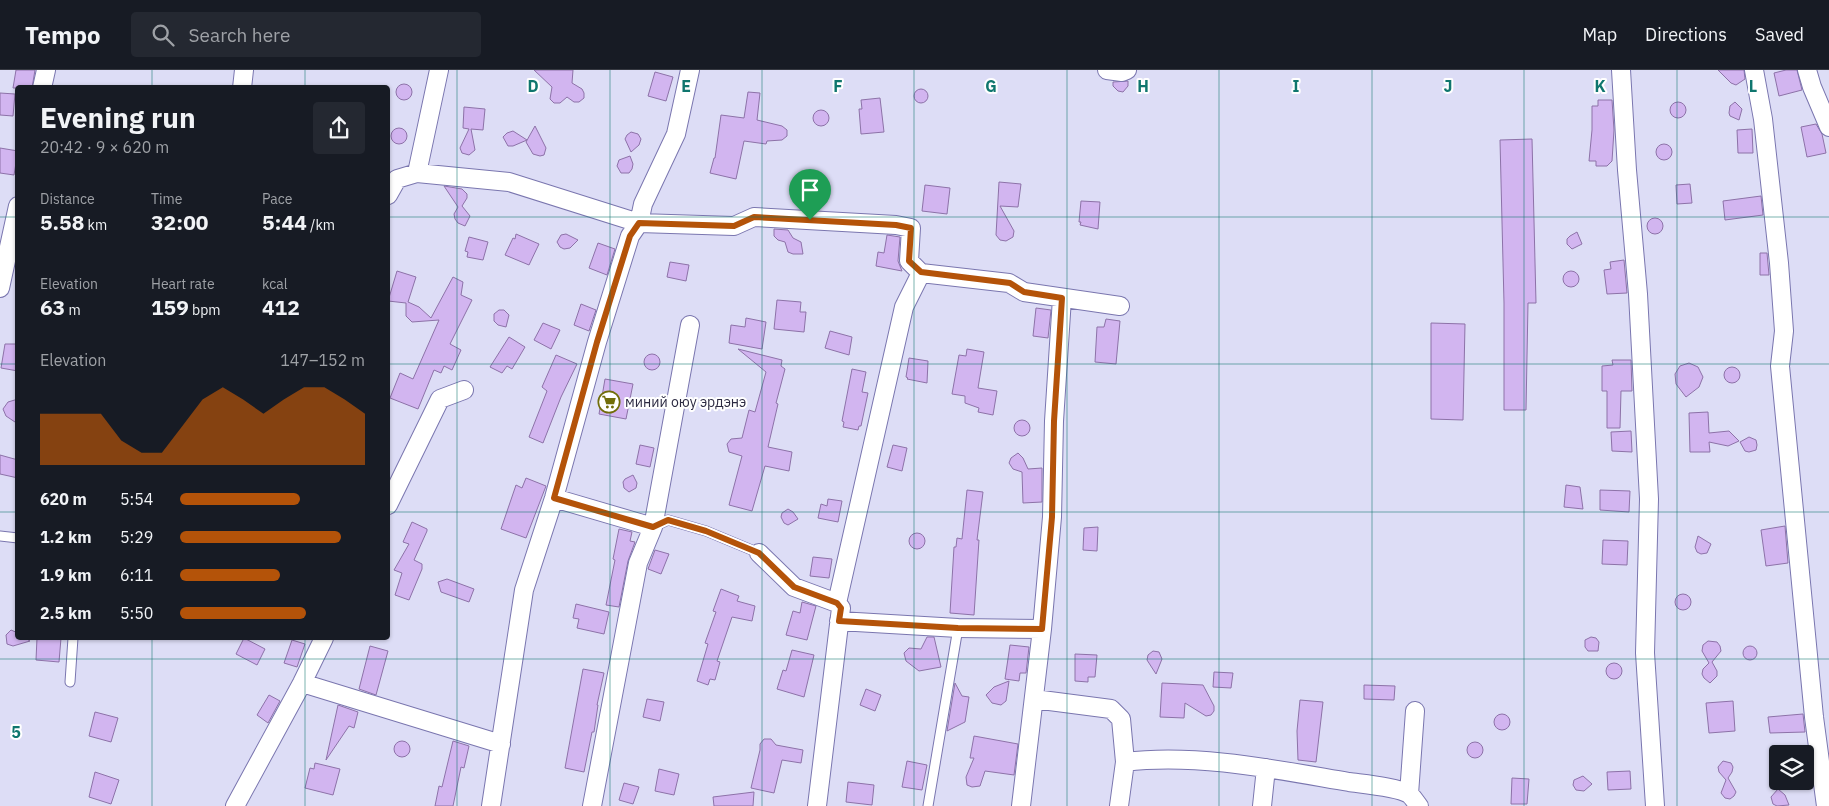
<!DOCTYPE html>
<html lang="en">
<head>
<meta charset="utf-8">
<style>
	:root { --surface:#171b24; --page:#242831; --text:#f1f3f6; --muted:#9ea1a6; --line:#363941; --accent:#b45309 }
	body { margin:0; font-family:"IBM Plex Sans",sans-serif; background:var(--page); color:var(--text); height:100vh; display:flex; flex-direction:column; font-size:19px; white-space:nowrap }
	* { box-sizing:border-box; margin:0 }
	p { font-size:16px; color:var(--muted) }
	.icon { flex:none; width:28px; height:28px; fill:none; stroke:currentColor; stroke-width:2; stroke-linecap:round; stroke-linejoin:round }
	.map { position:relative; flex:1; overflow:hidden }
	.drawer { position:absolute; left:15px; top:15px; width:375px; height:555px; display:flex; flex-direction:column; background:var(--surface); border-radius:5px; box-shadow:0 1px 4px #0004 }
	.drawer>* { flex:none }
	.controls { position:absolute; left:1769px; top:675px; display:grid; gap:10px }
	.controls a { display:grid; place-items:center; width:45px; height:45px; border-radius:5px; background:var(--surface); box-shadow:0 1px 4px #0004; font-size:25px }
	.pin { position:absolute; display:grid; place-items:center; width:42px; height:42px; color:#fff; margin:-51px -21px; border-radius:50% 50% 50% 0; rotate:-45deg; box-shadow:0 0 5px #0007 }
	.pin .icon { rotate:45deg }
	.round { display:grid; place-items:center; flex:none; width:52px; height:52px; border-radius:5px; background:var(--page) }
	.headline { display:flex; align-items:center; justify-content:space-between; height:85px; padding:0 25px }
	h1 { font-size:28px; font-weight:800; line-height:38px }
	.metrics { display:grid; grid-template-columns:repeat(3,1fr); gap:8px; height:85px; padding:5px 25px }
	.metrics div { display:grid; align-content:center }
	.metrics b { font-size:21px; font-weight:800 }
	.metrics small { font-size:14px; font-weight:400 }
	.metrics p { font-size:14px }
	.chart { height:140px; padding:10px 25px }
	.chart p { display:flex; justify-content:space-between }
	.chart svg { width:100%; height:90px; margin-top:5px; fill:var(--accent); opacity:.7 }
	ul { padding:0 25px; list-style:none; font-size:16px }
	li { display:grid; grid-template-columns:80px 60px 1fr; align-items:center; height:38px }
	li i { height:12px; border-radius:6px; background:var(--accent) }
	header { display:flex; align-items:center; gap:30px; box-sizing:border-box; height:70px; padding:0 25px; background:var(--surface); border-bottom:1px solid var(--line) }
	header strong { font-size:24px }
	nav { display:flex; gap:28px; margin-inline-start:auto; font-size:18px }
	.search { width:350px; height:45px; background:var(--page); display:flex; align-items:center; gap:12px; box-sizing:border-box; padding:0 18px; border-radius:5px; color:var(--muted); font-size:19px }
	.map>svg:first-child { display:block }
	.building { fill:#d2b5f0; stroke:#8d72a8 }
	.lines { fill:none; stroke-linecap:round; stroke-linejoin:round }
	.lane-casing { stroke:#7a76af; stroke-width:11 }
	.street-casing { stroke:#7a76af; stroke-width:20 }
	.lane { stroke:#fff; stroke-width:9 }
	.street { stroke:#fff; stroke-width:18 }
	.route-casing { stroke:#fff; stroke-width:10 }
	.route { stroke:#b45309; stroke-width:6 }
	.grid { fill:none; stroke:#0f766e; stroke-width:1; stroke-opacity:0.55 }
	.labels { text-anchor:middle; stroke-width:4; stroke-linejoin:round; paint-order:stroke }
	.poi-label { font-size:14px; fill:#2b2941; stroke:#fff; text-anchor:start }
	.grid-label { font-size:16px; text-anchor:middle; font-weight:bold; fill:#0f766e; stroke:#fff; stroke-width:4; stroke-linejoin:round; paint-order:stroke }
</style>
</head>
<body>
<header>
<strong>Tempo</strong>
<div class="search"><svg class="icon" aria-label="search" viewBox="0 0 24 24"><circle cx="10" cy="10" r="6"/><path d="M15 15l6 6"/></svg>Search here</div>
<nav><a>Map</a><a>Directions</a><a>Saved</a></nav>
</header>
<div class="map">
<svg width="1829" height="736" viewBox="0 0 1829 736">
	<rect width="100%" height="100%" fill="#ddddf6"/>
	<path class="building" d="M16 0H35L32 18H13Z
		M534 0H573L572 13 582 19 584 23V28L579 32H574L567 27 560 33H554L550 29 552 17Z
		M1718 0H1744L1745 9 1736 15 1731 13Z
		M1786 0H1797L1802 20 1779 26 1774 3Z
		M655 2 673 7 666 31 648 26Z
		M1128 11V16L1123 22 1118 21 1113 16V12Z
		M396 22a8 8 0 1 1 16 0a8 8 0 1 1-16 0Z
		M914 26a7 7 0 1 1 14 0a7 7 0 1 1-14 0Z
		M748 22 760 23 757 50 782 56 787 60V66L782 70 767 71 766 74 744 71 736 109 710 103 714 88H715L721 45 744 48Z
		M0 23 15 24 13 46 0 45Z
		M880 28 884 62 861 64 859 39H862L861 30Z
		M1598 30H1612L1614 60 1612 91 1607 96H1596V91H1589L1592 60V36H1598Z
		M1735 32 1742 39 1739 50 1730 46 1729 43 1730 36Z
		M1670 40a8 8 0 1 1 16 0a8 8 0 1 1-16 0Z
		M464 37 485 39 483 60 471 59 475 80 469 85 462 83 460 78 469 59 463 58Z
		M813 48a8 8 0 1 1 16 0a8 8 0 1 1-16 0Z
		M1816 54 1822 64 1826 83 1807 87 1801 57Z
		M535 56 546 78 544 85 540 86 533 84 526 72Z
		M391 66a8 8 0 1 1 16 0a8 8 0 1 1-16 0Z
		M1752 59 1753 83H1738L1737 60Z
		M513 61 527 70 513 76H508L503 67 507 63Z
		M631 62 638 64 641 69 639 75 631 82 625 69 627 65Z
		M1532 69 1536 233H1528L1526 340H1504V233L1500 70Z
		M1656 82a8 8 0 1 1 16 0a8 8 0 1 1-16 0Z
		M0 78 18 81 14 105 0 103Z
		M630 86 633 94 632 99 629 103H621L617 96 619 90Z
		M999 112 1021 114 1018 137 1000 136 1014 161 1013 167 1006 171 1000 170 996 165Z
		M1690 114 1692 133 1677 134 1676 115Z
		M925 115 950 118 947 144 922 141Z
		M444 116 462 119 467 124V128L462 136 470 146 465 156 458 153 455 149 454 144 458 137Z
		M1761 126 1763 145 1725 150 1723 131Z
		M1081 131 1100 132 1098 159 1080 155 1081 152H1079Z
		M1647 156a8 8 0 1 1 16 0a8 8 0 1 1-16 0Z
		M774 159 788 160 793 168 801 172 803 184H793L788 182 785 172 778 170 774 166Z
		M1577 162 1582 174 1572 179 1567 174V169L1570 166Z
		M516 164 539 174 529 195 505 185 513 168 515 169Z
		M566 164 578 170 570 178 564 179 560 177 557 172 561 165Z
		M887 165 900 167 898 191 902 201 876 196 878 182 884 183Z
		M469 167 488 172 483 190 467 187 468 182 465 181Z
		M598 173 615 179 607 205 589 198Z
		M1760 183H1767L1769 205H1760Z
		M1624 190 1627 223 1607 224 1604 200 1611 199 1610 192Z
		M670 192 689 195 686 211 667 207Z
		M397 201 416 207 408 232 419 237 431 248 453 207 463 212 461 225 472 230 450 274 461 280 452 300 444 296 441 303 434 300 418 339 390 328 400 303 413 309 439 250 412 252 406 246V233L388 231Z
		M1563 209a8 8 0 1 1 16 0a8 8 0 1 1-16 0Z
		M777 230 801 232 800 242H806L804 262 774 259Z
		M581 234 596 240 589 261 574 255Z
		M1036 238 1051 240 1048 268 1033 266Z
		M499 240H504L509 245 506 257 498 255 494 251V244Z
		M746 248 766 252 762 279 729 273 731 255 745 257Z
		M1106 249 1120 251 1116 294 1095 292 1097 257H1104Z
		M543 253 560 260 551 279 534 270Z
		M1431 253 1465 254 1463 350 1431 349Z
		M830 261 852 267 849 285 825 278Z
		M509 267 525 277 512 299 507 296 502 303 490 297Z
		M5 274H18V301L1 298Z
		M738 279 782 290 781 296 785 299 776 333 778 334 768 377 792 382 789 401 765 396 752 441 729 435 742 386 729 382 727 374 731 369 742 368 749 340 755 342 766 302Z
		M967 279 984 282 978 318 997 321 993 345 978 342 979 338 965 333V326L952 324 959 285 966 286Z
		M644 292a8 8 0 1 1 16 0a8 8 0 1 1-16 0Z
		M556 285 577 294 561 327 543 373 529 367 547 321 542 317Z
		M909 288 928 291 927 313 907 309 908 308 906 307Z
		M1612 290H1631L1632 321H1621L1620 358H1607V321H1602V296L1613 295Z
		M1689 293 1698 297 1703 307 1699 317 1686 327 1676 314 1675 304 1680 296Z
		M1724 305a8 8 0 1 1 16 0a8 8 0 1 1-16 0Z
		M852 299 866 302 862 322 868 323 861 356H859L858 360 843 357 844 352 842 351Z
		M605 309 633 314 626 349 599 344Z
		M18 329V354L6 346 3 339 8 332Z
		M1708 342 1709 363 1729 361 1739 371 1728 376 1709 372 1710 382H1690L1689 343Z
		M1014 358a8 8 0 1 1 16 0a8 8 0 1 1-16 0Z
		M1631 361 1632 382 1612 381 1611 362Z
		M1749 367 1756 370 1757 375 1756 380 1749 382 1745 381 1740 372Z
		M640 375 654 378 650 397 636 394Z
		M893 375 907 378 902 401 887 397Z
		M1018 383 1023 388 1028 399 1042 398V432L1023 433 1022 402 1013 399 1009 393 1011 388Z
		M0 385 18 390V408L0 404Z
		M633 405 637 413 636 418 629 422 624 418 623 412 625 409Z
		M526 408 546 416 526 468 501 459 516 415 522 418Z
		M1566 415 1580 417 1583 439 1564 437Z
		M967 420 983 422 977 470H979L974 545 950 543 954 477H956L957 468 962 469Z
		M1600 420 1630 421 1629 442 1600 440Z
		M828 429 842 431 838 452 818 448 821 434 827 436Z
		M788 439 793 442 798 449 788 455 784 453 781 447 782 443Z
		M412 452 427 459V461L414 490 422 494V499L409 530 395 525 402 503 394 500 409 474 403 472Z
		M1785 456 1788 493 1766 496 1761 460Z
		M1098 457 1097 481 1083 480 1084 458Z
		M619 459 632 462 630 471 635 472 628 491 619 537 606 535 615 490 613 489Z
		M909 471a8 8 0 1 1 16 0a8 8 0 1 1-16 0Z
		M1698 466 1711 474 1707 483 1701 484 1697 482 1695 477Z
		M1603 470 1628 471 1627 495 1602 494Z
		M655 480 669 484 661 504 648 499Z
		M813 487 832 489 829 508 810 506Z
		M447 509 474 519 469 532 441 522 438 512Z
		M721 519 739 526 737 531 755 536 752 551 732 547 717 591 720 592 715 610 710 609 708 615 697 611 708 574 705 573 716 542 713 541Z
		M1675 532a8 8 0 1 1 16 0a8 8 0 1 1-16 0Z
		M802 532 816 536 807 570 786 565 793 541 800 543Z
		M576 534 609 542 604 564 577 558 579 549 573 548Z
		M11 560 18 563V568H25L30 571 13 576 7 574 6 565Z
		M927 567H934L941 597 919 601 906 591 904 583 909 578 921 579Z
		M1591 567 1596 568 1599 572 1598 581H1588L1585 577V570Z
		M37 568H61L59 592 36 590Z
		M244 568 265 579 257 595 236 584Z
		M292 570 305 574 297 597 284 593Z
		M1708 571 1717 572 1720 576 1721 581 1712 592 1717 601V606L1710 613 1704 608 1702 604 1703 599 1709 593 1702 581 1703 575Z
		M1010 575 1029 577 1026 603H1020L1019 611 1005 609Z
		M1743 583a7 7 0 1 1 14 0a7 7 0 1 1-14 0Z
		M370 576 388 581 376 625 359 619Z
		M792 580 814 585 804 627 777 619 783 600 786 601Z
		M1153 581 1159 582 1162 589 1156 604 1147 590 1148 585Z
		M1075 584 1097 585 1095 607H1088V612L1075 611Z
		M1606 601a8 8 0 1 1 16 0a8 8 0 1 1-16 0Z
		M583 599 604 603 597 635H598L594 662H592L584 702 565 698Z
		M1214 602 1233 603 1231 618 1213 617Z
		M1009 611 1006 631 1001 635 992 633 986 625 994 617Z
		M955 613 962 626 969 627 965 652 947 661Z
		M1162 613 1203 615 1214 636V641L1211 645 1206 646 1185 633 1184 648 1160 647Z
		M1364 615 1395 616 1394 630 1364 629Z
		M866 619 881 625 875 641 860 635Z
		M269 625 280 631 268 653 257 645Z
		M647 629 664 632 660 651 643 647Z
		M1300 630 1323 632 1316 692 1298 690 1297 661Z
		M1733 631 1735 661 1709 663 1706 633Z
		M338 635 358 642 354 658 349 656 326 690Z
		M95 642 118 648 111 672 89 666Z
		M1803 644 1805 662 1770 663 1768 647Z
		M1494 652a8 8 0 1 1 16 0a8 8 0 1 1-16 0Z
		M974 666 1018 674 1014 705 985 701 980 716 972 717 967 715 966 707 974 688H970Z
		M764 669H771L776 675 803 680 801 693 782 690 774 723 751 718 760 680V674Z
		M453 671 469 676 464 698 461 697 453 736H435L439 716 442 717Z
		M394 679a8 8 0 1 1 16 0a8 8 0 1 1-16 0Z
		M1467 680a8 8 0 1 1 16 0a8 8 0 1 1-16 0Z
		M907 691 927 695 922 720 902 717Z
		M1723 691 1731 693 1733 697 1732 702 1728 708 1736 722 1734 726 1730 729 1725 728 1721 723 1726 710 1719 702 1718 697Z
		M315 693 340 699 333 725 305 718 310 698 314 699Z
		M659 699 679 704 674 725 655 721Z
		M1630 701 1631 719 1608 720 1607 702Z
		M95 702 119 710 111 734 89 727Z
		M1583 706 1592 714 1584 721 1576 720 1573 715 1574 710Z
		M1512 708 1529 709 1527 734H1511Z
		M848 712 874 715 872 735 846 732Z
		M624 713 639 717 633 734 619 730Z
		M1778 719 1785 725 1789 735 1777 736 1773 734 1771 727Z
		M754 722 753 736H714L713 727Z"/>
	<g class="lines">
		<g class="lane-casing">
			<path id="lane" d="M653 457 668 450 706 461 759 483
				M0 466 18 468
				M70 612 73 568
				M928 736 958 558"/>
		</g>
		<g class="street-casing">
			<path id="street" d="M1107 0 1122 2 1127 0
				M1621 0 1627 100 1638 224 1649 429 1645 583 1655 736
				M1754 0 1763 49 1779 193 1784 261 1780 296 1814 647 1826 736
				M1807 0 1812 17 1829 57
				M42 18 46 0
				M242 18 244 0
				M417 103 509 112 639 153 734 156 754 147 896 155 911 158 909 191 921 203 904 237 837 533 841 538 817 736
				M388 125 397 109 417 103 439 0
				M921 203 1009 213 1024 222 1120 236
				M0 218 18 136
				M554 428 653 457
				M388 435 440 329 464 320
				M759 483 794 517 837 533
				M839 551 958 558 1042 559
				M302 613 501 674
				M1034 629 1111 639 1121 649 1125 692C1197 683 1278 700 1349 712 1363 714 1398 717 1409 724 1413 727 1416 733 1419 736
				M1409 724 1415 641
				M235 736 302 613 324 568
				M491 736 524 520 554 428 597 272 630 166 639 153 643 134 676 64 690 0
				M592 736 638 493 653 457 690 255
				M1021 736 1042 559 1052 447 1054 351 1062 228
				M1119 736 1125 692
				M1262 736 1266 698"/>
		</g>
		<use href="#lane" class="lane"/>
		<use href="#street" class="street"/>
	</g>
	<g class="lines">
		<g class="route-casing">
			<path id="route" d="M754 147 896 155 911 158 909 191 921 202 1010 213 1024 222 1062 228 1054 351 1052 447 1042 559 958 558 839 551 841 538 837 533 794 517 759 483 706 461 668 450 653 457 554 428 597 272 630 166 639 153 734 156Z"/>
		</g>
		<use href="#route" class="route"/>
	</g>
	<path class="grid" d="M152 0V18M305 0V18M457 0V736M610 0V736M762 0V736M914 0V736M1067 0V736M1219 0V736M1372 0V736M1524 0V736M1677 0V736M0 147H18M388 147H1829M0 294H18M388 294H1829M0 442H18M388 442H1829M152 568V736M305 568V736M0 589H1829"/>
	<defs>
		<g id="supermarket-ring" transform="scale(1.125)"><circle r="9.5" fill="#fff" stroke="#716d0a" stroke-width="1.5"/><path d="M-6-5.5h2.5l.6 2H6L4.5 2H-2.5L-4.4-4H-6ZM-1.5 3.2a1.3 1.3 0 1 0 .1 0ZM3 3.2a1.3 1.3 0 1 0 .1 0Z" fill="#716d0a"/></g>
	</defs>
	<g fill-rule="evenodd">
		<use href="#supermarket-ring" x="609" y="332"/>
	</g>
	<g class="labels">
		<g class="poi-label">
			<text x="625" y="337">миний оюу эрдэнэ</text>
		</g>
	</g>
	<g class="grid-label">
		<text x="533" y="22">D</text>
		<text x="686" y="22">E</text>
		<text x="838" y="22">F</text>
		<text x="991" y="22">G</text>
		<text x="1143" y="22">H</text>
		<text x="1296" y="22">I</text>
		<text x="1448" y="22">J</text>
		<text x="1600" y="22">K</text>
		<text x="1753" y="22">L</text>
		<text x="16" y="668">5</text>
	</g>
</svg>
<div class="controls">
<a><svg class="icon" aria-label="layers" viewBox="0 0 24 24"><path d="M12 4l9 5-9 5-9-5zM3 14l9 5 9-5"/></svg></a>
</div>
<div class="pin" style="left:810px;top:150px;background:#1e9e55"><svg class="icon" aria-label="arrive" viewBox="0 0 24 24"><path d="M6 21V4h12l-3 4 3 4H6"/></svg></div>
<section class="drawer">
<div class="headline"><div><h1>Evening run</h1><p>20:42 · 9 × 620 m</p></div><a class="round"><svg class="icon" aria-label="share" viewBox="0 0 24 24"><path d="M12 15V3M7 8l5-5 5 5M5 13v7h14v-7"/></svg></a></div>
<div class="metrics">
<div><p>Distance</p><b>5.58<small> km</small></b></div>
<div><p>Time</p><b>32:00</b></div>
<div><p>Pace</p><b>5:44<small> /km</small></b></div>
</div>
<div class="metrics">
<div><p>Elevation</p><b>63<small> m</small></b></div>
<div><p>Heart rate</p><b>159<small> bpm</small></b></div>
<div><p>kcal</p><b>412</b></div>
</div>
<div class="chart"><p><span>Elevation</span>147–152 m</p>
<svg viewBox="0 0 160 44" preserveAspectRatio="none"><path d="M0 44V19L10 19L20 19L30 19L40 32L50 38L60 38L70 25L80 12L90 6L100 12L110 19L120 12L130 6L140 6L150 12L160 19V44z"/></svg>
</div>
<ul>
<li><b>620 m</b>5:54<i style="width:65%"></i></li>
<li><b>1.2 km</b>5:29<i style="width:87%"></i></li>
<li><b>1.9 km</b>6:11<i style="width:54%"></i></li>
<li><b>2.5 km</b>5:50<i style="width:68%"></i></li>
</ul>
</section>
</div>
</body>
</html>
